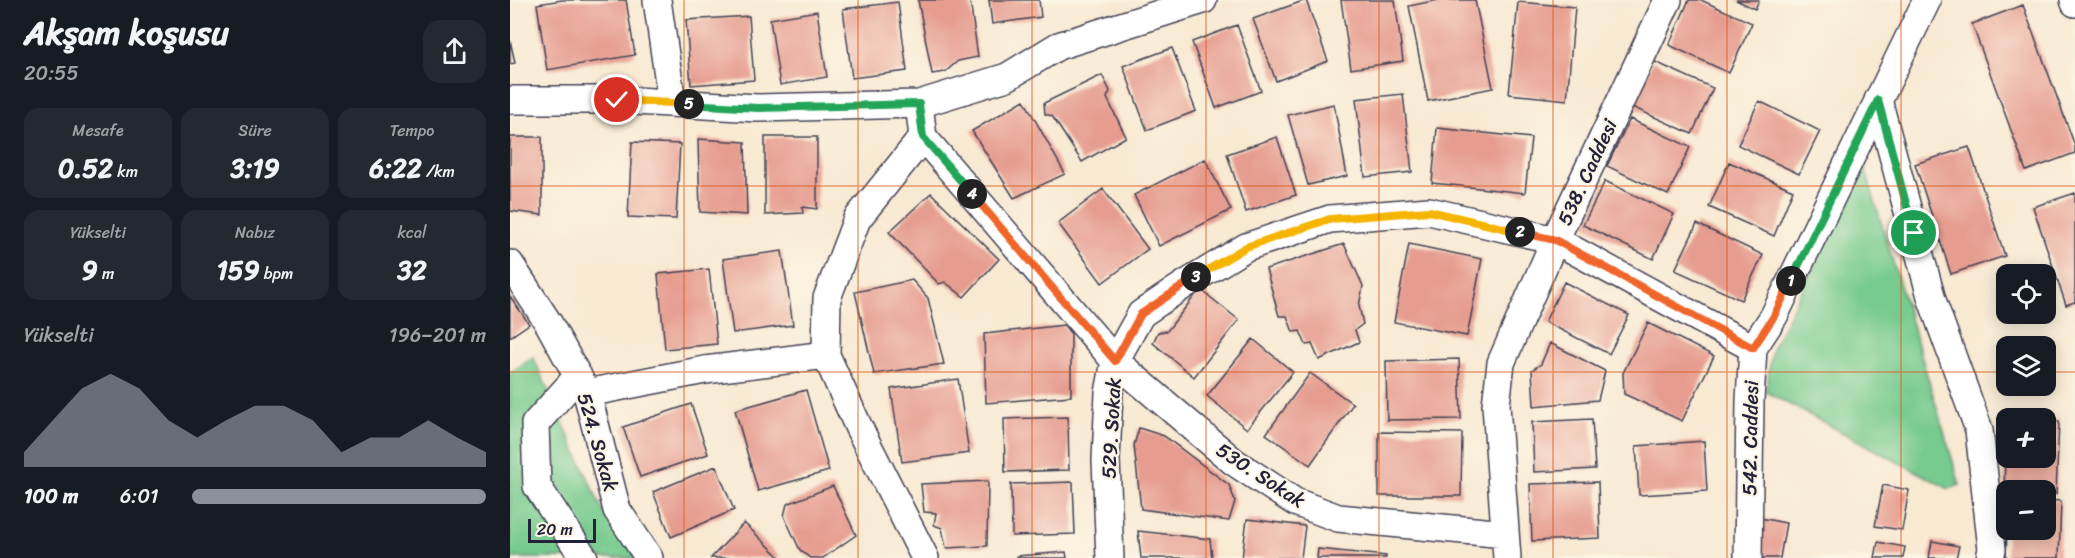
<!DOCTYPE html>
<html lang="tr">
<head>
<meta charset="utf-8">
<style>
	:root { --surface:#171b24; --page:#242831; --text:#f1f3f6; --muted:#9ea1a6; --accent:#8c9099 }
	body { margin:0; font-family:Sriracha,sans-serif; background:var(--page); color:var(--text); height:100vh; display:flex; flex-direction:column; font-size:22px; white-space:nowrap }
	* { box-sizing:border-box; margin:0 }
	p { font-size:20px; color:var(--muted) }
	.icon { flex:none; width:33px; height:33px; fill:none; stroke:currentColor; stroke-width:2; stroke-linecap:round; stroke-linejoin:round }
	.map { position:relative; flex:1; overflow:hidden }
	.side { display:flex; flex-direction:column; background:var(--surface); width:510px }
	.side>* { flex:none }
	.controls { position:absolute; left:1486px; top:264px; display:grid; gap:12px }
	.controls a { display:grid; place-items:center; width:60px; height:60px; border-radius:12px; background:var(--surface); box-shadow:0 3px 15px #0003; font-size:30px }
	.scale { position:absolute; left:18px; bottom:15px; width:68px; box-sizing:border-box; padding-left:6px; border:3px solid #22223b; border-top:0; font-size:16px; line-height:21px; white-space:nowrap; color:#22223b; -webkit-text-stroke:4px #fcf5e5; paint-order:stroke }
	.pin { position:absolute; display:grid; place-items:center; width:51px; height:51px; color:#fff; margin:-26px; border:3px solid #fff; border-radius:50%; box-shadow:0 2px 6px #0007 }
	.km { position:absolute; width:30px; height:30px; margin:-15px; border-radius:50%; background:#222; color:#fff; font-size:16px; line-height:30px; text-align:center }
	.round { display:grid; place-items:center; flex:none; width:63px; height:63px; border-radius:18px; background:var(--page) }
	.overview { display:flex; align-items:center; justify-content:space-between; height:102px; padding:0 24px }
	h1 { font-size:33px; font-weight:700; line-height:45px }
	.metrics { display:grid; grid-template-columns:repeat(3,1fr); gap:9px; height:102px; padding:6px 24px }
	.metrics div { display:grid; align-content:center; border-radius:15px; background:var(--page); text-align:center }
	.metrics b { font-size:26px; font-weight:700 }
	.metrics small { font-size:16px; font-weight:400 }
	.metrics p { font-size:16px }
	.chart { height:168px; padding:12px 24px }
	.chart p { display:flex; justify-content:space-between }
	.chart svg { width:100%; height:108px; margin-top:6px; fill:var(--accent); opacity:.7 }
	ul { padding:0 24px; list-style:none; font-size:20px }
	li { display:grid; grid-template-columns:96px 72px 1fr; align-items:center; height:45px }
	li i { height:15px; border-radius:8px; background:var(--accent) }
	main { display:flex; flex:1; min-height:0 }
	.map>svg:first-child { display:block }
	.green { fill:#77cb8f; stroke:#4c7665; stroke-width:1.5 }
	.building { fill:#e69d90 }
	.lines { fill:none; stroke-linecap:round; stroke-linejoin:round }
	.minor-casing { stroke:#424052; stroke-width:30 }
	.minor { stroke:#fff; stroke-width:27 }
	.split-1-casing { stroke:#fff; stroke-width:12 }
	.split-2-casing { stroke:#fff; stroke-width:12 }
	.split-3-casing { stroke:#fff; stroke-width:12 }
	.split-4-casing { stroke:#fff; stroke-width:12 }
	.split-5-casing { stroke:#fff; stroke-width:12 }
	.split-6-casing { stroke:#fff; stroke-width:12 }
	.split-1 { stroke:#22a559; stroke-width:8 }
	.split-2 { stroke:#f0652b; stroke-width:8 }
	.split-3 { stroke:#f5b400; stroke-width:8 }
	.split-4 { stroke:#f0652b; stroke-width:8 }
	.split-5 { stroke:#22a559; stroke-width:8 }
	.split-6 { stroke:#f5b400; stroke-width:8 }
	.grid { fill:none; stroke:#de560e; stroke-width:1.5; stroke-opacity:0.55 }
	.labels { text-anchor:middle; stroke-width:4.5; stroke-linejoin:round; paint-order:stroke }
	.street-label { font-size:20px; fill:#22223b; stroke:#fcf5e5 }
</style>
</head>
<body>
<main>
<section class="side">
<div class="overview"><div><h1>Akşam koşusu</h1><p>20:55</p></div><a class="round"><svg class="icon" aria-label="share" viewBox="0 0 24 24"><path d="M12 15V3M7 8l5-5 5 5M5 13v7h14v-7"/></svg></a></div>
<div class="metrics">
<div><p>Mesafe</p><b>0.52<small> km</small></b></div>
<div><p>Süre</p><b>3:19</b></div>
<div><p>Tempo</p><b>6:22<small> /km</small></b></div>
</div>
<div class="metrics">
<div><p>Yükselti</p><b>9<small> m</small></b></div>
<div><p>Nabız</p><b>159<small> bpm</small></b></div>
<div><p>kcal</p><b>32</b></div>
</div>
<div class="chart"><p><span>Yükselti</span>196–201 m</p>
<svg viewBox="0 0 160 44" preserveAspectRatio="none"><path d="M0 44V38L10 25L20 12L30 6L40 12L50 25L60 32L70 25L80 19L90 19L100 25L110 38L120 32L130 32L140 25L150 32L160 38V44z"/></svg>
</div>
<ul>
<li><b>100 m</b>6:01<i style="width:100%"></i></li>
</ul>
</section>
<div class="map">
<svg width="1565" height="558" viewBox="0 0 1565 558">
	<rect width="100%" height="100%" fill="#fcf5e5"/>
	<filter id="ink" filterUnits="userSpaceOnUse"><feTurbulence type="fractalNoise" baseFrequency=".0167" numOctaves="2"/><feDisplacementMap in="SourceGraphic" scale="12" xChannelSelector="R" yChannelSelector="G"/><feConvolveMatrix kernelMatrix="1 2 1 2 8 2 1 2 1" color-interpolation-filters="sRGB"/></filter>
	<filter id="wash" filterUnits="userSpaceOnUse"><feTurbulence type="fractalNoise" baseFrequency=".008" numOctaves="4" result="noise"/><feDisplacementMap in="SourceGraphic" scale="24" xChannelSelector="R" yChannelSelector="G"/><feGaussianBlur stdDeviation="1.35" result="paint"/><feColorMatrix in="noise" values="0 0 0 0 0 0 0 0 0 0 0 0 0 0 0 0 0 1.4 0 .05"/><feComposite in="paint" operator="in"/></filter>
	<g filter="url(#wash)">
		<rect width="100%" height="100%" fill="#f8e9d3"/>
		<path class="green" d="M1354 165 1450 485 1439 489 1256 392 1262 349Z
			M23 357 93 511 127 558H0V373Z"/>
		<g id="blocks">
			<path class="building" d="M52 0H116L125 55 37 70 27 4Z
				M408 0H460L468 57 448 61 435 72 422 74Z
				M479 0H529L531 17 482 24Z
				M796 0 818 61 766 81 743 19Z
				M831 0H885L893 61 841 69Z
				M928 0H965L983 88 918 101 899 6Z
				M1179 0H1191L1242 23 1219 73 1159 45Z
				M1226 0H1249L1245 9Z
				M388 2 397 71 342 78 333 9Z
				M1008 2 1065 7 1057 100 999 94Z
				M1513 5 1565 146V153L1516 171 1462 24Z
				M307 11 317 77 270 85 260 19Z
				M239 16 244 80 181 85 176 20Z
				M727 25 751 91 706 108 682 42Z
				M0 40 5 63 0 64Z
				M662 48 686 111 637 130 613 66Z
				M1143 61 1203 88 1182 134 1122 107Z
				M592 75 600 91 597 98 616 137 572 162 542 116 535 114 534 103Z
				M893 94 902 172 855 177 846 99Z
				M514 100 555 174 504 198 462 131Z
				M1249 101 1310 131 1289 174 1228 145Z
				M824 104 837 176 798 185 778 115Z
				M1120 119 1180 147 1158 195 1097 166Z
				M927 128 1021 138 1015 193 922 183Z
				M0 137H32V215L0 211Z
				M255 137H307V209L292 207 293 213 255 215Z
				M767 137 786 195 736 212 717 154Z
				M188 139 235 142 237 215 190 212Z
				M122 142 170 144 166 219 118 217Z
				M1459 147 1495 256 1441 274 1405 164Z
				M695 159 721 210 649 246 624 195Z
				M1219 162 1283 190 1264 236 1199 207Z
				M1095 181 1164 214 1143 259 1073 225Z
				M593 189 638 249 592 283 548 223Z
				M421 193 489 259 454 297 435 282 429 284 379 232Z
				M1565 193V302L1556 305 1523 207Z
				M1187 224 1253 255 1231 300 1165 270Z
				M834 244 853 286 849 306 853 324 845 330 849 342 809 360 802 344 796 345 790 331 783 332 777 316H769L756 269Z
				M899 244 972 259 957 336 884 322Z
				M272 251 283 325 223 333 213 259Z
				M199 269 207 344 155 349 148 274Z
				M402 280 418 298 434 364 364 374 345 292Z
				M1054 282 1119 315 1099 354 1035 322Z
				M690 289 729 320 684 377 643 343 648 332 657 331Z
				M0 296 19 324 0 337Z
				M1138 323 1204 356 1172 421 1114 394 1113 373Z
				M554 325 561 334V396L476 403 474 334Z
				M743 339 783 372 737 429 697 396Z
				M1040 343 1095 371 1088 400 1024 406 1022 370 1031 364Z
				M949 359 951 419 877 420 876 361Z
				M800 373 843 404 800 465 756 434Z
				M448 379 459 453 392 462 381 389Z
				M296 390 319 471 248 491 225 410Z
				M181 404 198 454 130 477 113 427Z
				M558 417 559 470 495 472 494 419Z
				M1082 419 1085 469 1024 472 1022 422Z
				M1536 420 1549 421 1546 494 1536 493V490L1494 492 1495 458H1536Z
				M629 428 654 436 719 485 725 501 719 521 631 509 624 445Z
				M869 432 952 433 951 496H869Z
				M1194 441 1197 491 1129 495 1126 446Z
				M206 466 224 510 161 537 143 492Z
				M478 481 477 546 436 548 432 528 424 525 426 513 414 512 411 484Z
				M563 482 565 534 502 536 501 484Z
				M1088 482 1090 538 1022 541 1020 484Z
				M1373 485 1399 490 1392 530 1365 526Z
				M323 486 346 535 313 558H300L290 550 274 516 277 504Z
				M1536 500 1551 501 1549 558H1496L1497 530H1536Z
				M1250 518 1276 523 1270 558H1243Z
				M737 519 795 526 791 558H732Z
				M234 523 271 558H201Z
				M628 531 700 539 702 558H631Z
				M1422 541 1449 546 1446 558H1419Z
				M1368 542 1395 547 1393 558H1365Z
				M808 549 876 556V558H807Z
				M556 552 557 558H507V556Z"/>
		</g>
	</g>
	<g filter="url(#ink)">
		<use href="#blocks" fill-opacity="0" stroke="#424052" stroke-width="1.5"/>
		<g class="lines">
			<g class="minor-casing">
				<path id="minor" d="M147 0 162 103
					M1564 0 1565 3
					M0 100H107L248 108 409 104
					M1368 100 1422 300 1469 430 1482 549 1480 558
					M413 137 605 361 724 462 785 502 828 518 995 534
					M0 264 39 324 77 393 107 510 139 558
					M68 376 25 424 27 486 74 558
					M77 393 195 370 316 355
					M415 558 348 426 316 355 317 298 347 219 413 137 409 104 497 77 548 46 693 0
					M600 558 596 460 599 393 605 361 631 314 674 285 736 247 820 219 919 211 1045 240 1243 348
					M997 558 986 405 991 363 1045 240 1158 0
					M1238 558 1240 400 1243 348 1264 316 1417 0"/>
			</g>
			<use href="#minor" class="minor"/>
		</g>
	</g>
	<g class="lines" filter="url(#ink)">
		<g class="split-1-casing">
			<path id="split-1" d="M1281 281 1368 100 1404 233"/>
		</g>
		<g class="split-2-casing">
			<path id="split-2" d="M1010 232 1045 240 1243 348 1264 316 1281 281"/>
		</g>
		<g class="split-3-casing">
			<path id="split-3" d="M686 277 736 247 820 219 919 211 1010 232"/>
		</g>
		<g class="split-4-casing">
			<path id="split-4" d="M462 194 605 361 631 314 686 277"/>
		</g>
		<g class="split-5-casing">
			<path id="split-5" d="M179 104 248 108 409 104 413 137 462 194"/>
		</g>
		<g class="split-6-casing">
			<path id="split-6" d="M107 100 179 104"/>
		</g>
		<use href="#split-1" class="split-1"/>
		<use href="#split-2" class="split-2"/>
		<use href="#split-3" class="split-3"/>
		<use href="#split-4" class="split-4"/>
		<use href="#split-5" class="split-5"/>
		<use href="#split-6" class="split-6"/>
	</g>
	<path class="grid" d="M174 0V558M348 0V558M522 0V558M696 0V558M869 0V558M1043 0V558M1217 0V558M1391 0V558M0 186H1565M0 372H1497M1536 372H1565"/>
	<g class="labels">
		<g class="street-label">
			<text transform="translate(1077 172) rotate(-65)" y="7">538. Caddesi</text>
			<text transform="translate(601 428) rotate(-87)" y="7">529. Sokak</text>
			<text transform="translate(1240 438) rotate(-89)" y="7">542. Caddesi</text>
			<text transform="translate(88 442) rotate(74)" y="7">524. Sokak</text>
			<text transform="translate(751 475) rotate(33)" y="7">530. Sokak</text>
		</g>
	</g>
</svg>
<div class="controls">
<a><svg class="icon" aria-label="locate" viewBox="0 0 24 24"><circle cx="12" cy="12" r="6"/><path d="M12 2v4M12 18v4M2 12h4M18 12h4"/></svg></a>
<a><svg class="icon" aria-label="layers" viewBox="0 0 24 24"><path d="M12 4l9 5-9 5-9-5zM3 14l9 5 9-5"/></svg></a>
<a>+</a>
<a>−</a>
</div>
<div class="scale">20 m</div>
<div class="pin" style="left:1404px;top:233px;background:#1e9e55"><svg class="icon" aria-label="arrive" viewBox="0 0 24 24"><path d="M6 21V4h12l-3 4 3 4H6"/></svg></div>
<div class="pin" style="left:107px;top:100px;background:#d93025"><svg class="icon" aria-label="check" viewBox="0 0 24 24"><path d="M5 12l5 5 9-10"/></svg></div>
<b class="km" style="left:1281px;top:281px">1</b>
<b class="km" style="left:1010px;top:232px">2</b>
<b class="km" style="left:686px;top:277px">3</b>
<b class="km" style="left:462px;top:194px">4</b>
<b class="km" style="left:179px;top:104px">5</b>
</div>
</main>
</body>
</html>
